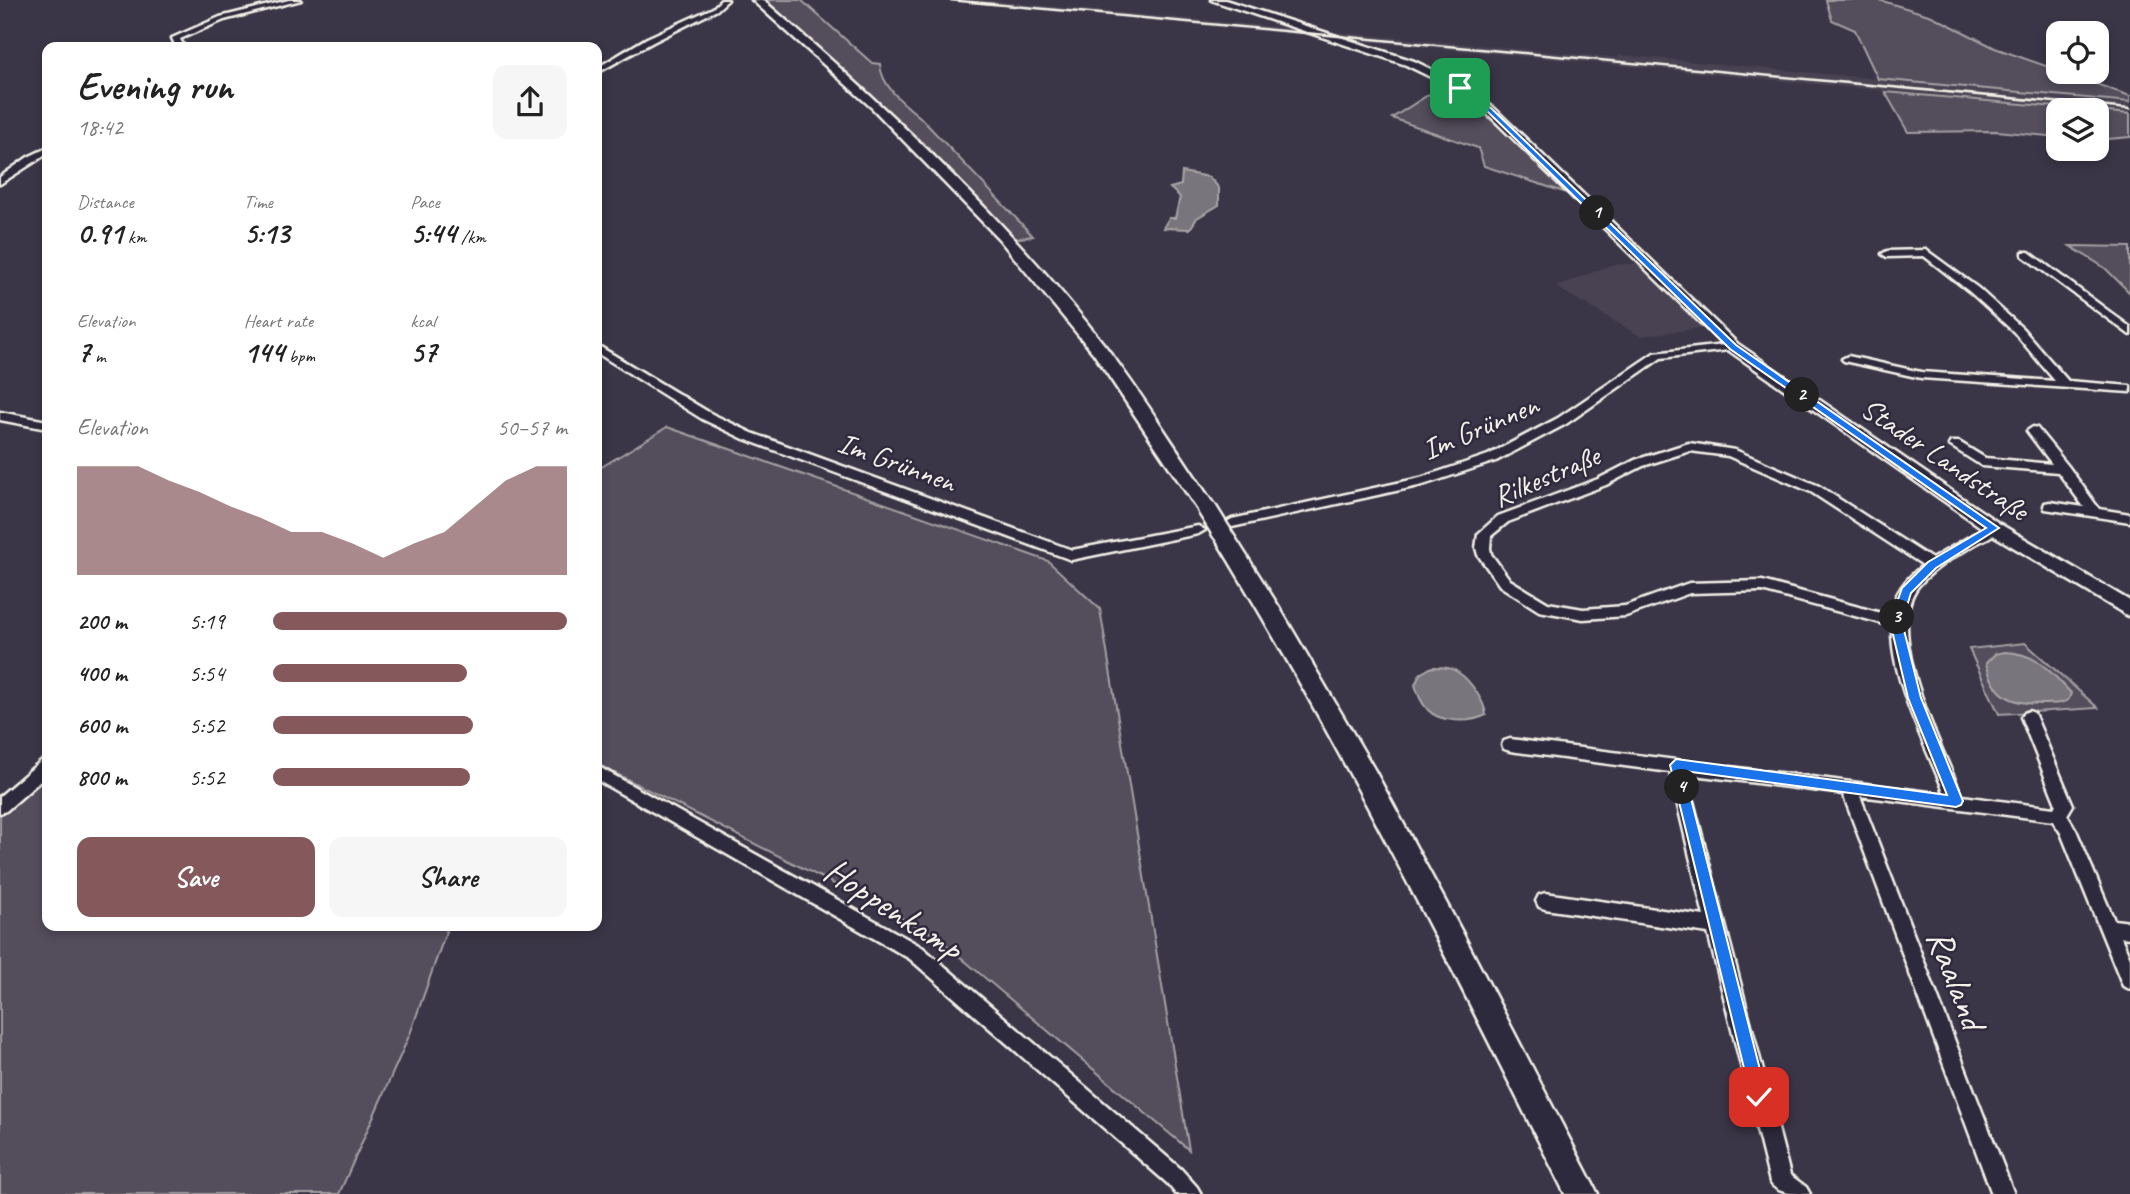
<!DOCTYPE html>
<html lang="en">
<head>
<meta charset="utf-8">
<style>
	:root { --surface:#fff; --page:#f6f6f6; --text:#222; --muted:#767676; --accent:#85585c }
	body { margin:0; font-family:Caveat,sans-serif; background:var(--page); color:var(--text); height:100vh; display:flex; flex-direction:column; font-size:26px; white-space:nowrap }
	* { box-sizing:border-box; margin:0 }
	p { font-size:23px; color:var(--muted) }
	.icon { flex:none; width:38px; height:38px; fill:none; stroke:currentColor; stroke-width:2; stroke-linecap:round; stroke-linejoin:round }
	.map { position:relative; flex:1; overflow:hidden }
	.side { position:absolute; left:42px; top:42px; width:560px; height:889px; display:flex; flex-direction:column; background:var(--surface); border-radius:14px; box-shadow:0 4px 10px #0003 }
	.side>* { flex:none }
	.controls { position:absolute; left:2046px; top:21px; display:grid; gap:14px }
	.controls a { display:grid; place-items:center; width:63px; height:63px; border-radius:14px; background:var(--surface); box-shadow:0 4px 10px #0003; font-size:35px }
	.pin { position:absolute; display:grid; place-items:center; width:60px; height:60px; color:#fff; margin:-30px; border-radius:14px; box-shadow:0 4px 10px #0006 }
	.km { position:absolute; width:35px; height:35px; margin:-18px; border-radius:50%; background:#222; color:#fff; font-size:19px; line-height:35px; text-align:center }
	.round { display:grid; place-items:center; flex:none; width:74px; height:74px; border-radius:14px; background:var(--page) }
	.headline { display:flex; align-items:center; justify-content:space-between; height:119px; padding:0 35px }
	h1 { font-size:38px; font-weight:700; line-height:52px }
	.figures { display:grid; grid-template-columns:repeat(3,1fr); gap:10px; height:119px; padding:7px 35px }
	.figures div { display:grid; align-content:center }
	.figures b { font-size:30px; font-weight:700 }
	.figures small { font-size:19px; font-weight:400 }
	.figures p { font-size:19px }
	.chart { height:196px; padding:14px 35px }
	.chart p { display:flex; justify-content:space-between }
	.chart svg { width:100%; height:126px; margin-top:7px; fill:var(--accent); opacity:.7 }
	.cta { display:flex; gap:14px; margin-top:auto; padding:14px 35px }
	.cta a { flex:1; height:80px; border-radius:14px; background:var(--accent); color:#fff; font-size:28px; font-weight:700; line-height:80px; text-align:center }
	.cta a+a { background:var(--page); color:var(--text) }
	ul { padding:0 35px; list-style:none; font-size:23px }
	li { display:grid; grid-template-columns:112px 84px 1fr; align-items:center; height:52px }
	li i { height:18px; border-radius:9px; background:var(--accent) }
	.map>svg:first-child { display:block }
	.built { fill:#484352 }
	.green { fill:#534e5c; stroke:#a4a0a2; stroke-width:2 }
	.water { fill:#78747b; stroke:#aaa6a7; stroke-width:2 }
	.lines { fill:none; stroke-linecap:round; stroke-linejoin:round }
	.street-casing { stroke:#f4f1e8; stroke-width:5 }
	.secondary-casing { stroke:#f4f1e8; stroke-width:5 }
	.primary-casing { stroke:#f4f1e8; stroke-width:5 }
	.street { fill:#2f2a3d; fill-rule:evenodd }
	.secondary { fill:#2f2a3d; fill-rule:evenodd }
	.primary { fill:#2f2a3d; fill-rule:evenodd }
	.rail { stroke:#f4f1e8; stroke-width:2.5 }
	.primary-bridge-casing { stroke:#f4f1e8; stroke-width:23; stroke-linecap:butt }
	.primary-bridge { stroke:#2f2a3d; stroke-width:18 }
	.route { fill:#1a73e8; stroke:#fff; stroke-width:2 }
	.labels { text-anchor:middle; stroke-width:5; stroke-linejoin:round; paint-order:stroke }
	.street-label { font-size:30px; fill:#f4f1e8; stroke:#2f2a3d }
	.near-street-label { font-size:37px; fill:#f4f1e8; stroke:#2f2a3d }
</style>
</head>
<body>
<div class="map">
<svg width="2130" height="1194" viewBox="0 0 2130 1194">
	<rect width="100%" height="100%" fill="#3b3647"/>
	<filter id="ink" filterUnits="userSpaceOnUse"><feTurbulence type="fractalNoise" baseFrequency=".0143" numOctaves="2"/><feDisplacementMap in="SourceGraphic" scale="14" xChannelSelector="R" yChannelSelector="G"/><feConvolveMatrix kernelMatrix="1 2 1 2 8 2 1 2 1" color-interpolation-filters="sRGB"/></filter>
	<g filter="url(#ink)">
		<path class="built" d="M935 0H981L1619 58V55L2130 102V114Z
			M1646 263 1709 327 1640 336 1556 287 1611 265Z"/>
		<path class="green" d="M764 0H801L872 63 880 64C881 86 904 104 920 117L1033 236 1013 239 890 113Z
			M1826 0H1879L1932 16 1995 48 2130 96V102L1878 79 1855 30 1832 20Z
			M1442 86C1491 112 1528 154 1567 193L1484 166 1478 148 1392 118Z
			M1885 92 2091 110H2058V137L1997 131 1908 132Z
			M2096 111 2130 114V137L2097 140Z
			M2070 246 2130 247V293L2105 268Z
			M667 427 1048 561 1100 609 1189 1150 933 934 597 764V467L600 468Z
			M2025 643 2098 708 1999 714 1969 649Z
			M47 773V926H448L410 1034 339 1194H0V814Z"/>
		<path class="water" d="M1182 172 1209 177 1219 188V205L1197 218 1190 229 1163 228 1169 218H1175L1180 197 1170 188 1181 185Z
			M2004 652C2037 653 2049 670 2071 693L2069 699C2061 705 2053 703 2043 704 2011 704 1994 696 1986 663L1995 654Z
			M1432 667C1441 667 1452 667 1459 673 1470 680 1485 702 1486 715 1471 723 1440 723 1428 710 1421 703 1418 694 1415 685L1420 674Z"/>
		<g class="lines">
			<g class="street-casing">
				<path id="street" d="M289 0H301L224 20 180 39 184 47H176L172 38 220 17Z
					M721 0H728L717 10 653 42 597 73V68L647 38 713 8Z
					M47 148V154L0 184V177L28 157Z
					M1926 250 1978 288 2022 328 2068 381 2130 386V392L1921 378 1844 361 1842 359 1848 356 1921 372 2055 381 2014 332 1970 292 1924 256 1887 257 1882 254 1887 251Z
					M2023 252H2029L2130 327V335L2023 256Z
					M1733 344 1737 345V349L1661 358 1566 424 1496 461 1423 485 1232 527 1225 523 1232 519 1420 478 1488 455 1558 418 1654 353Z
					M597 345 710 413 752 433 1072 550 1198 526 1205 530 1198 534 1071 560 1066 558 744 439 702 419 597 353Z
					M0 412 47 421V429L0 420Z
					M2033 427 2037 428 2068 466 2099 509 2130 514V522L2045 509 2044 506 2045 503 2050 502 2084 507 2058 472 1982 466 1949 445 1951 442H1959L1985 458 2052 464 2027 431Z
					M1689 443 1735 450 1819 486 1932 559 1989 525H1999L2001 528C1994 536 1983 540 1974 545 1955 556 1936 567 1921 583 1879 626 1943 749 1962 796L2054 808 2056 804 2021 717 2024 713 2029 711 2034 713 2073 805 2067 815 2076 830 2114 920 2130 922V938L2121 937 2130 958V989L2123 986 2061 833 2053 821 1860 796 2014 1194H1992L1843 794 1686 774 1790 1175 1806 1187 1810 1194C1794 1194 1777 1194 1770 1182L1708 933 1545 909 1539 907 1536 901 1539 895 1545 893 1704 916 1670 772 1510 751 1504 749 1502 745 1504 741 1510 739 1945 794C1926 746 1890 678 1892 626L1762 591 1690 593 1626 616 1583 619 1539 611 1500 586 1478 555 1476 548 1478 534 1498 516 1598 479 1635 460ZM1690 451 1728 456 1811 492 1923 565C1907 578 1892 594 1892 616L1762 581 1689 583 1625 606 1583 609 1548 603 1510 580 1491 554 1490 548 1491 536 1508 522 1606 485 1643 466Z
					M47 760V775L6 811 0 813V796L41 761Z
					M597 766 922 947 1181 1169 1197 1187 1201 1194H1176L1167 1183 910 959 597 780Z"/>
			</g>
			<g class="secondary-casing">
				<path id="secondary" d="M1211 0H1225L1414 61 1457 82 1494 108 1738 344 2000 524 2130 601V617L1988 532 1728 350 1486 112 1449 86 1406 65Z"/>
			</g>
			<g class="primary-casing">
				<path id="primary" d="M752 0H763C886 107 1006 218 1106 347 1144 397 1178 452 1214 505L1217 509 1214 513H1200L1094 354 999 239 872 108Z
					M1222 526 1229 528 1279 607 1374 769 1463 934 1598 1194H1565C1453 970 1343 747 1212 533L1215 528Z"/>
			</g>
			<use href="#street" class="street"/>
			<use href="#secondary" class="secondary"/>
			<use href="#primary" class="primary"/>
			<path class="rail" d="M949 0 2130 109"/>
			<g class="primary-bridge-casing">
				<path id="primary-bridge" d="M1207 509 1222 533"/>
			</g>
			<use href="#primary-bridge" class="primary-bridge"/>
		</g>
	</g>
	<path class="route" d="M1457 87H1462L1492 109 1736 345 1999 528 1936 568 1911 593 1902 622 1921 698 1963 801 1961 805 1956 807 1684 771 1767 1097 1765 1102 1759 1105 1753 1102 1751 1097 1670 765 1676 759 1947 795 1908 698 1890 622 1902 588 1928 562 1986 528 1730 349 1488 112Z"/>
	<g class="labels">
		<g class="street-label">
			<text transform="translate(1480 427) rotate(-23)" y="10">Im Grünnen</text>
			<text transform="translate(1945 459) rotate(34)" y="10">Stader Landstraße</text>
			<text transform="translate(897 462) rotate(20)" y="10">Im Grünnen</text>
			<text transform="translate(1546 476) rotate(-23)" y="10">Rilkestraße</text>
		</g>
		<g class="near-street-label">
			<text transform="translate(894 908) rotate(33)" y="13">Hoppenkamp</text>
			<text transform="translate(1957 979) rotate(69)" y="13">Raaland</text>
		</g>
	</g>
</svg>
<div class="controls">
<a><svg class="icon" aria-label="locate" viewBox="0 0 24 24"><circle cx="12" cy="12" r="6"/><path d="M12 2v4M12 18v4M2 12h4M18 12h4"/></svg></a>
<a><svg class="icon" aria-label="layers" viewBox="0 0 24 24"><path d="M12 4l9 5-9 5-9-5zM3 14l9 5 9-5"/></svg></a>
</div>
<div class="pin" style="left:1460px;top:88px;background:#1e9e55"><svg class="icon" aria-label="arrive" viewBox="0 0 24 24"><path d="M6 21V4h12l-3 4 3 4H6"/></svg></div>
<div class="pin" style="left:1759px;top:1097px;background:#d93025"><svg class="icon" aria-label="check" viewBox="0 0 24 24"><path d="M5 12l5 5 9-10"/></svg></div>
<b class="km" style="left:1597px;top:213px">1</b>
<b class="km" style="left:1802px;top:395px">2</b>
<b class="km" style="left:1897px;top:617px">3</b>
<b class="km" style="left:1682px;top:787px">4</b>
<section class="side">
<div class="headline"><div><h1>Evening run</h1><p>18:42</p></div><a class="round"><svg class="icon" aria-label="share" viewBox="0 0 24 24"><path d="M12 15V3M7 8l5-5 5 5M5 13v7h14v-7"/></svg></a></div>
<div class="figures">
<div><p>Distance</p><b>0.91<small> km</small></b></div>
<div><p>Time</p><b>5:13</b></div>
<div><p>Pace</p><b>5:44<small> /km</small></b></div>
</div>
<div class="figures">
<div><p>Elevation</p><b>7<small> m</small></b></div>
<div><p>Heart rate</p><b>144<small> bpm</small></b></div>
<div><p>kcal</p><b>57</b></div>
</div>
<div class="chart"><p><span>Elevation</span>50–57 m</p>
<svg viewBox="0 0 160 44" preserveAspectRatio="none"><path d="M0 44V6L10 6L20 6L30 11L40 15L50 20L60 24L70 29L80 29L90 33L100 38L110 33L120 29L130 20L140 11L150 6L160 6V44z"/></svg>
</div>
<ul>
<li><b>200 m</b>5:19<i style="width:100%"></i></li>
<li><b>400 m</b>5:54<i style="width:66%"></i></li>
<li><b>600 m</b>5:52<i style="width:68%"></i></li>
<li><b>800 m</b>5:52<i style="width:67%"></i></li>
</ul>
<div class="cta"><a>Save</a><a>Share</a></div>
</section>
</div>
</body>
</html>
